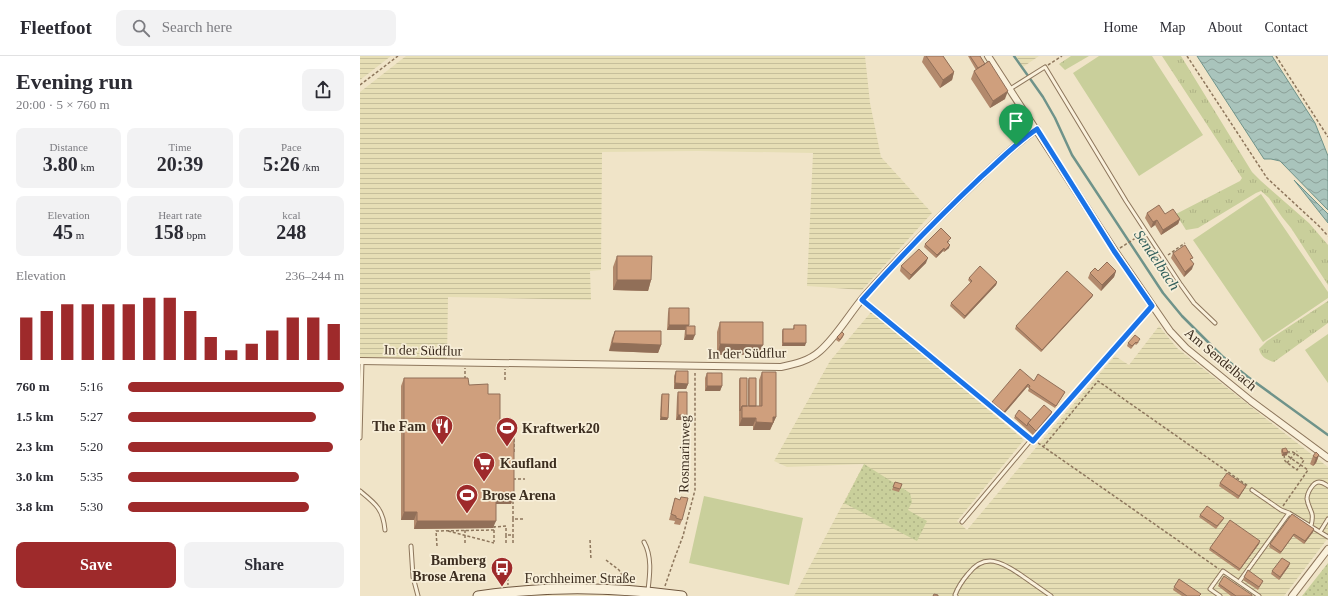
<!DOCTYPE html>
<html lang="en">
<head>
<meta charset="utf-8">
<style>
	:root { --surface:#fff; --page:#f2f2f3; --text:#2b2b33; --muted:#7c7c81; --line:#e1e1e2; --accent:#9e2a2b }
	body { margin:0; font-family:Georgia,serif; background:var(--page); color:var(--text); height:100vh; display:flex; flex-direction:column; font-size:15px; white-space:nowrap }
	* { box-sizing:border-box; margin:0 }
	p { font-size:13px; color:var(--muted) }
	.icon { flex:none; width:22px; height:22px; fill:none; stroke:currentColor; stroke-width:2; stroke-linecap:round; stroke-linejoin:round }
	.map { position:relative; flex:1; overflow:hidden }
	.side { display:flex; flex-direction:column; background:var(--surface); width:360px }
	.side>* { flex:none }
	.pin { position:absolute; display:grid; place-items:center; width:34px; height:34px; color:#fff; margin:-41px -17px; border-radius:50% 50% 50% 0; rotate:-45deg; box-shadow:0 0 4px #0007 }
	.pin .icon { rotate:45deg }
	.round { display:grid; place-items:center; flex:none; width:42px; height:42px; border-radius:8px; background:var(--page) }
	.head { display:flex; align-items:center; justify-content:space-between; height:68px; padding:0 16px }
	h1 { font-size:22px; font-weight:600; line-height:30px }
	.metrics { display:grid; grid-template-columns:repeat(3,1fr); gap:6px; height:68px; padding:4px 16px }
	.metrics div { display:grid; align-content:center; border-radius:8px; background:var(--page); text-align:center }
	.metrics b { font-size:20px; font-weight:600 }
	.metrics small { font-size:11px; font-weight:400 }
	.metrics p { font-size:11px }
	.chart { height:112px; padding:8px 16px }
	.chart p { display:flex; justify-content:space-between }
	.chart svg { width:100%; height:72px; margin-top:4px; stroke:var(--accent); stroke-width:6 }
	.button { display:flex; gap:8px; margin-top:auto; padding:8px 16px }
	.button a { flex:1; height:46px; border-radius:8px; background:var(--accent); color:#fff; font-size:16px; font-weight:600; line-height:46px; text-align:center }
	.button a+a { background:var(--page); color:var(--text) }
	ul { padding:0 16px; list-style:none; font-size:13px }
	li { display:grid; grid-template-columns:64px 48px 1fr; align-items:center; height:30px }
	li i { height:10px; border-radius:5px; background:var(--accent) }
	header { display:flex; align-items:center; gap:24px; box-sizing:border-box; height:56px; padding:0 20px; background:var(--surface); border-bottom:1px solid var(--line) }
	header strong { font-size:19px }
	nav { display:flex; gap:22px; margin-inline-start:auto; font-size:14px }
	.search { width:280px; height:36px; background:var(--page); display:flex; align-items:center; gap:10px; box-sizing:border-box; padding:0 14px; border-radius:8px; color:var(--muted); font-size:15px }
	main { display:flex; flex:1; min-height:0 }
	.map>svg:first-child { display:block }
	.farmland { fill:url(#farmland-rules) }
	.grass { fill:url(#grass-tufts) }
	.park { fill:url(#park-dots) }
	.pitch { fill:#c9cf9b }
	.water { fill:url(#water-waves); stroke:#6f938a }
	.lines { fill:none; stroke-linecap:round; stroke-linejoin:round }
	.stream { stroke:#6f938a; stroke-width:2.5 }
	.lane-casing { stroke:#8d765c; stroke-width:5 }
	.street-casing { stroke:#8d765c; stroke-width:8 }
	.secondary-casing { stroke:#6f573f; stroke-width:11 }
	.path { stroke:#8d765c; stroke-width:1.5; stroke-dasharray:3 2; stroke-linecap:butt }
	.lane { stroke:#faf1dc; stroke-width:3 }
	.street { stroke:#faf1dc; stroke-width:6 }
	.secondary { stroke:#faf1dc; stroke-width:9 }
	.wall { fill:#b2896c }
	.shaded-wall { fill:#916f58 }
	.building { fill:#cf9f7d; stroke:#916f58 }
	.route-casing { stroke:#fff; stroke-width:8 }
	.route { stroke:#1a73e8; stroke-width:5 }
	.labels { text-anchor:middle; stroke-width:3.5; stroke-linejoin:round; paint-order:stroke }
	.street-label { font-size:14px; fill:#3d2e20; stroke:#f7eed8 }
	.poi-label { font-size:14px; font-weight:bold; fill:#3d2e20; stroke:#f7eed8; text-anchor:start }
	.water-label { font-size:15px; font-style:italic; fill:#2f5d5a; stroke:#f7eed8 }
</style>
</head>
<body>
<header>
<strong>Fleetfoot</strong>
<div class="search"><svg class="icon" aria-label="search" viewBox="0 0 24 24"><circle cx="10" cy="10" r="6"/><path d="M15 15l6 6"/></svg>Search here</div>
<nav><a>Home</a><a>Map</a><a>About</a><a>Contact</a></nav>
</header>
<main>
<section class="side">
<div class="head"><div><h1>Evening run</h1><p>20:00 · 5 × 760 m</p></div><a class="round"><svg class="icon" aria-label="share" viewBox="0 0 24 24"><path d="M12 15V3M7 8l5-5 5 5M5 13v7h14v-7"/></svg></a></div>
<div class="metrics">
<div><p>Distance</p><b>3.80<small> km</small></b></div>
<div><p>Time</p><b>20:39</b></div>
<div><p>Pace</p><b>5:26<small> /km</small></b></div>
</div>
<div class="metrics">
<div><p>Elevation</p><b>45<small> m</small></b></div>
<div><p>Heart rate</p><b>158<small> bpm</small></b></div>
<div><p>kcal</p><b>248</b></div>
</div>
<div class="chart"><p><span>Elevation</span>236–244 m</p>
<svg viewBox="0 0 160 44" preserveAspectRatio="none"><path d="M5 44V18M15 44V14M25 44V10M35 44V10M45 44V10M55 44V10M65 44V6M75 44V6M85 44V14M95 44V30M105 44V38M115 44V34M125 44V26M135 44V18M145 44V18M155 44V22"/></svg>
</div>
<ul>
<li><b>760 m</b>5:16<i style="width:100%"></i></li>
<li><b>1.5 km</b>5:27<i style="width:87%"></i></li>
<li><b>2.3 km</b>5:20<i style="width:95%"></i></li>
<li><b>3.0 km</b>5:35<i style="width:79%"></i></li>
<li><b>3.8 km</b>5:30<i style="width:84%"></i></li>
</ul>
<div class="button"><a>Save</a><a>Share</a></div>
</section>
<div class="map">
<svg width="968" height="540" viewBox="0 0 968 540">
	<defs>
		<pattern id="farmland-rules" width="6" height="5" patternUnits="userSpaceOnUse"><rect width="6" height="5" fill="#e6deb5"/><path d="M0 2.5h6" fill="none" stroke="#c6bf9b"/></pattern>
		<pattern id="grass-tufts" width="24" height="20" patternUnits="userSpaceOnUse"><rect width="24" height="20" fill="#c9cf9b"/><path d="M3 7l-1-3M5 7V3M7 7l1-3M15 17l-1-3M17 17v-4M19 17l1-3" fill="none" stroke="#aeb285"/></pattern>
		<pattern id="park-dots" width="8" height="8" patternUnits="userSpaceOnUse"><rect width="8" height="8" fill="#c9cf9b"/><path d="M2 2h.1M6 6h.1" fill="none" stroke="#aeb285" stroke-width="1.8" stroke-linecap="round"/></pattern>
		<pattern id="water-waves" width="16" height="10" patternUnits="userSpaceOnUse"><rect width="16" height="10" fill="#a9c4bc"/><path d="M0 5q4-4 8 0t8 0" fill="none" stroke="#8ba098"/></pattern>
	</defs>
	<rect width="100%" height="100%" fill="#f0e4c8"/>
	<path class="farmland" d="M0 0H31L0 24Z
		M46 0H505L510 47 521 101 572 157 502 234 447 230 453 97 338 95 242 96 241 214 230 215 231 244 88 241 87 303 0 301V36Z
		M656 0H679L663 11Z
		M512 255 664 384 597 465 607 474 679 388 755 300 769 309 799 270 817 292 914 369 968 411V482L924 540H434L504 408 427 411 414 405 470 305Z"/>
	<path class="grass" d="M711 0H729L705 14 699 8Z
		M802 0H821L892 116 901 125 949 167 968 189V229L931 172 922 161 909 142 901 135 896 137 838 172 826 174 816 158 880 125 882 122Z
		M968 245V267L914 306C907 304 901 301 899 293L907 285Z"/>
	<path class="park" d="M504 408 550 437 552 446 548 454 567 465 557 485 484 447Z
		M968 507V540H942Z"/>
	<path class="pitch" d="M739 0H792L843 79 779 120 713 17Z
		M901 138 968 236V242L903 286 833 184Z
		M968 278V327L945 294Z
		M344 440 443 462 429 529 329 507Z"/>
	<path class="water" d="M837 0H912L955 67 968 100V154L920 105 911 103H904Z
		M934 124 968 158V167Z"/>
	<g class="lines">
		<path class="stream" d="M654 0 683 41 695 62 712 99 803 237 822 260 862 300 888 321 968 379"/>
		<g class="lane-casing">
			<path id="lane" d="M650 33 685 11 766 145 821 229 834 247 855 267
				M502 244 671 384 602 466
				M0 382 2 305
				M671 384 673 385 792 250
				M892 434 921 454 929 457
				M0 435C16 448 23 453 25 474
				M951 470C955 454 949 456 947 443 947 437 953 426 959 426 963 426 965 428 968 430
				M960 476 968 463
				M284 486C292 500 290 518 288 534
				M51 490 53 521 58 540
				M879 526 929 457 968 481
				M596 540 595 539C598 531 602 525 608 518 625 496 642 506 661 519 671 526 681 533 691 540
				M860 540 850 533 863 515 899 540"/>
		</g>
		<g class="street-casing">
			<path id="street" d="M628 0 755 195 810 275 826 292 891 345 968 402
				M0 305 421 311C435 308 449 305 460 295 476 281 488 260 502 243 538 202 577 163 617 125 636 107 655 88 677 73
				M932 540 968 493"/>
		</g>
		<g class="secondary-casing">
			<path id="secondary" d="M118 540C185 530 255 531 322 540"/>
		</g>
		<path class="path" d="M827 0 907 122 960 171 968 180
			M916 0 968 81
			M688 9 702 0
			M0 29 38 0
			M760 192 782 178
			M808 199 825 187
			M105 323V312
			M145 324V313
			M678 387 859 513
			M683 391 738 325 888 430
			M154 396V383
			M927 396H933L944 404 937 414 925 405 924 399Z
			M927 407 937 395
			M153 423H165
			M153 440V463H165
			M923 450 948 414 925 398
			M153 463V479
			M134 470V471L146 470V479
			M105 474V489
			M134 474V486
			M88 475 134 487
			M230 484 231 504
			M146 487V479H153V487
			M77 490 76 475 134 474V471
			M246 504 259 514 266 526
			M147 507 148 529
			M305 530 315 501 323 480 335 434V317"/>
		<use href="#lane" class="lane"/>
		<use href="#street" class="street"/>
		<use href="#secondary" class="secondary"/>
	</g>
	<path class="wall" d="M564 0H583L594 16 592 24 580 32 562 6Z
		M608 0H620L645 43 630 52 611 23 614 15 616 14Z
		M787 157 805 158 820 163 818 168 801 179 795 169 791 172 785 162Z
		M590 185 588 187 589 192 584 196 583 195 576 202 564 191 565 188Z
		M813 197 831 205 832 213 824 221 811 202Z
		M257 200 291 224 288 235 253 234V211Z
		M566 207 549 224 540 215 541 210Z
		M756 215 754 221 741 235 728 222 730 217Z
		M609 222 637 226 636 229 604 263 590 250 591 247 611 227 608 224Z
		M733 239 732 241 681 296 655 273 656 270Z
		M309 252 329 269 328 270 333 284H324L325 274H307L308 257Z
		M360 266 399 299H357V276Z
		M434 269 445 290H422V275L423 273H433Z
		M255 275 301 289 298 297 249 295 252 282Z
		M484 278 483 281 479 286 476 284 477 281Z
		M779 286 776 289 775 288 771 293 767 290 768 287Z
		M316 315 328 328 326 333H314V320Z
		M402 316 416 361 410 374H393V370H379V324L380 322 387 350H388V324L389 322 396 350H399V324Z
		M347 317 362 330 360 335H345V322Z
		M44 322 109 329 140 379 154 440 151 448H136L133 472 54 473V464H41V330Z
		M674 325 705 336 704 338 695 352 668 335 669 332 667 331 643 359 631 349 632 346Z
		M318 336 327 359 325 364H316L317 341Z
		M302 338 308 362 307 364H300L301 341Z
		M655 360 671 364 690 362 674 380 654 362Z
		M922 393 927 399 922 400 921 395Z
		M959 399 956 407 953 410 950 408 953 400Z
		M535 426 542 428 539 436 532 434Z
		M860 427 886 430 885 432 878 443 859 430Z
		M315 442 320 444 322 464 320 469 314 468 315 465 309 464Z
		M932 458 954 473 953 476 944 488 933 480 920 498 909 491 910 488Z
		M840 459 864 462 863 464 856 473 839 461Z
		M899 488 879 515 849 494 850 492Z
		M929 510 919 524 911 518 912 515Z
		M884 521 903 525 902 527 898 534 883 524Z
		M859 528 892 540H871L858 530Z
		M814 531 840 540H822L813 534Z"/>
	<path class="shaded-wall" d="M594 16 592 24 580 32 583 24Z
		M648 35 645 43 630 52 633 45Z
		M820 163 818 168 801 179 803 174Z
		M797 164 795 169 791 172 793 166Z
		M590 189 589 192 584 196 585 194Z
		M584 192 583 195 576 202 577 199Z
		M568 202 566 207 549 224 551 219Z
		M834 208 832 213 824 221 825 216Z
		M756 215 754 221 741 235 742 229Z
		M257 224H291L288 235 253 234Z
		M637 226 636 229 604 263 605 260Z
		M733 239 732 241 681 296 682 294Z
		M309 269H329L327 274 326 270 325 274H307Z
		M326 279H335L333 284H324Z
		M252 287 301 289 298 297 249 295Z
		M423 287H446L445 290H422Z
		M360 288 403 289 399 299H357Z
		M315 327 328 328 326 333H314Z
		M668 328 667 331 643 359 644 356Z
		M347 330H362L360 335H345Z
		M692 356 690 362 674 380 676 375Z
		M318 359H327L325 364H316Z
		M301 361 308 362 307 364H300Z
		M413 361H416L410 374H393L396 366Z
		M382 362H396L393 370H379Z
		M928 396 927 399 922 400 923 397Z
		M959 399 956 407 953 410 956 402Z
		M886 430 885 432 878 443 879 440Z
		M136 440H154L151 448H133Z
		M44 456H57L54 464H41Z
		M57 465H136L133 472 54 473Z
		M954 473 953 476 944 488 945 485Z
		M934 478 933 480 920 498 921 496Z
		M900 485 899 488 879 515 880 513Z
		M930 507 929 510 919 524 920 521Z"/>
	<path class="building" d="M566 0H583L594 16 583 24Z
		M610 0H620L625 8 618 12Z
		M629 5 648 35 633 45 614 15Z
		M799 149 805 158 813 153 820 163 803 174 797 164 793 166 787 157Z
		M581 172 591 182 587 186 590 189 585 194 584 192 577 199 565 188Z
		M825 189 833 202 830 203 834 208 825 216 813 197Z
		M559 193 568 202 551 219 541 210Z
		M257 200H292L291 224H257Z
		M747 206 756 215 742 229 730 217 735 212 738 215Z
		M620 210 637 226 605 260 591 247 612 225 609 222Z
		M707 215 733 239 682 294 656 270Z
		M309 252H329V269H309Z
		M360 266H403V289L360 288Z
		M434 269H446V287H423V273H434Z
		M326 270H335V279H326Z
		M255 275H301V289L252 287Z
		M482 276 484 278 480 284 477 281Z
		M775 279 780 283 777 287 776 286 772 290 768 287Z
		M660 313 674 325 678 318 705 336 696 350 669 332 670 330 668 328 644 356 632 346Z
		M316 315H328V328L315 327Z
		M402 316H416V361H413V367L396 366V362H382V350H402Z
		M347 317H362V330H347Z
		M44 322H108L109 329 128 328V338H140V379H154V440H136V465H57V456H44Z
		M380 322H387V350H382L380 355Z
		M389 322H396V350H389Z
		M318 336H327V359H318Z
		M302 338H309L308 362 301 361Z
		M684 349 692 356 676 375 668 367Z
		M659 354 671 364 668 367 667 370 655 360Z
		M926 392 928 396 923 397 922 393Z
		M956 396 959 399 956 402 953 400Z
		M867 417 886 430 879 440 860 427Z
		M535 426 542 428 540 433 533 431Z
		M321 441 328 442 322 464 316 462V460L311 458 315 442 320 444Z
		M847 450 864 462 857 470 840 459Z
		M932 458 954 473 945 485 934 478 921 496 910 488Z
		M870 464 900 485 880 513 850 492Z
		M922 502 930 507 920 521 912 515Z
		M888 514 903 525 899 531 884 521Z
		M864 520 892 539V540H876L859 528Z
		M819 523 841 538 839 540H827L814 531Z
		M574 538 578 539V540H573Z"/>
	<g class="lines">
		<g class="route-casing">
			<path id="route" d="M677 73 754 195 792 250 673 385 502 244C540 201 580 160 621 121 639 105 656 87 677 73Z"/>
		</g>
		<use href="#route" class="route"/>
	</g>
	<defs>
		<g id="restaurant-pin" transform="scale(1.15)"><path d="M0 17L-7.5 6A9.5 9.5 0 1 1 7.5 6Z" fill="#9e2a2b" stroke="#f7eed8"/><path d="M-5-6h1v4h1v-4h1v4h1v-4h1v5L-1.5 .5V6h-2V.5L-5-1ZM5-6V6H3V1.5H1.5Q1.5-4 5-6Z" fill="#fff"/></g>
		<g id="stadium-pin" transform="scale(1.15)"><path d="M0 17L-7.5 6A9.5 9.5 0 1 1 7.5 6Z" fill="#9e2a2b" stroke="#f7eed8"/><path d="M0-5a6.5 5 0 1 0 0 10a6.5 5 0 1 0 0-10ZM-3.5-1.8h7v3.6h-7Z" fill="#fff"/></g>
		<g id="supermarket-pin" transform="scale(1.15)"><path d="M0 17L-7.5 6A9.5 9.5 0 1 1 7.5 6Z" fill="#9e2a2b" stroke="#f7eed8"/><path d="M-6-5.5h2.5l.6 2H6L4.5 2H-2.5L-4.4-4H-6ZM-1.5 3.2a1.3 1.3 0 1 0 .1 0ZM3 3.2a1.3 1.3 0 1 0 .1 0Z" fill="#fff"/></g>
		<g id="bus-pin" transform="scale(1.15)"><path d="M0 17L-7.5 6A9.5 9.5 0 1 1 7.5 6Z" fill="#9e2a2b" stroke="#f7eed8"/><path d="M-5-6H5V4H4V6H2V4H-2V6H-4V4H-5ZM-3.5-4V0h7V-4ZM-3.5 1.2v1.5H-2V1.2ZM2 1.2v1.5H3.5V1.2Z" fill="#fff"/></g>
	</defs>
	<g fill-rule="evenodd">
		<use href="#restaurant-pin" x="82" y="370"/>
		<use href="#stadium-pin" x="147" y="372"/>
		<use href="#supermarket-pin" x="124" y="407"/>
		<use href="#stadium-pin" x="107" y="439"/>
		<use href="#bus-pin" x="142" y="512"/>
	</g>
	<g class="labels">
		<g class="street-label">
			<text transform="translate(63 294) rotate(1)" y="5">In der Südflur</text>
			<text transform="translate(387 297) rotate(-1)" y="5">In der Südflur</text>
			<text transform="translate(861 303) rotate(40)" y="5">Am Sendelbach</text>
			<text transform="translate(324 398) rotate(-89)" y="5">Rosmarinweg</text>
			<text x="220" y="527">Forchheimer Straße</text>
		</g>
		<g class="poi-label">
			<text x="66" y="375" text-anchor="end">The Fam</text>
			<text x="162" y="377">Kraftwerk20</text>
			<text x="140" y="412">Kaufland</text>
			<text x="122" y="444">Brose Arena</text>
			<text x="126" y="509" text-anchor="end">Bamberg<tspan x="126" dy="16">Brose Arena</tspan></text>
		</g>
		<g class="water-label">
			<text transform="translate(797 204) rotate(56)" y="5">Sendelbach</text>
		</g>
	</g>
</svg>
<div class="pin" style="left:656px;top:89px;background:#1e9e55"><svg class="icon" aria-label="arrive" viewBox="0 0 24 24"><path d="M6 21V4h12l-3 4 3 4H6"/></svg></div>
</div>
</main>
</body>
</html>
